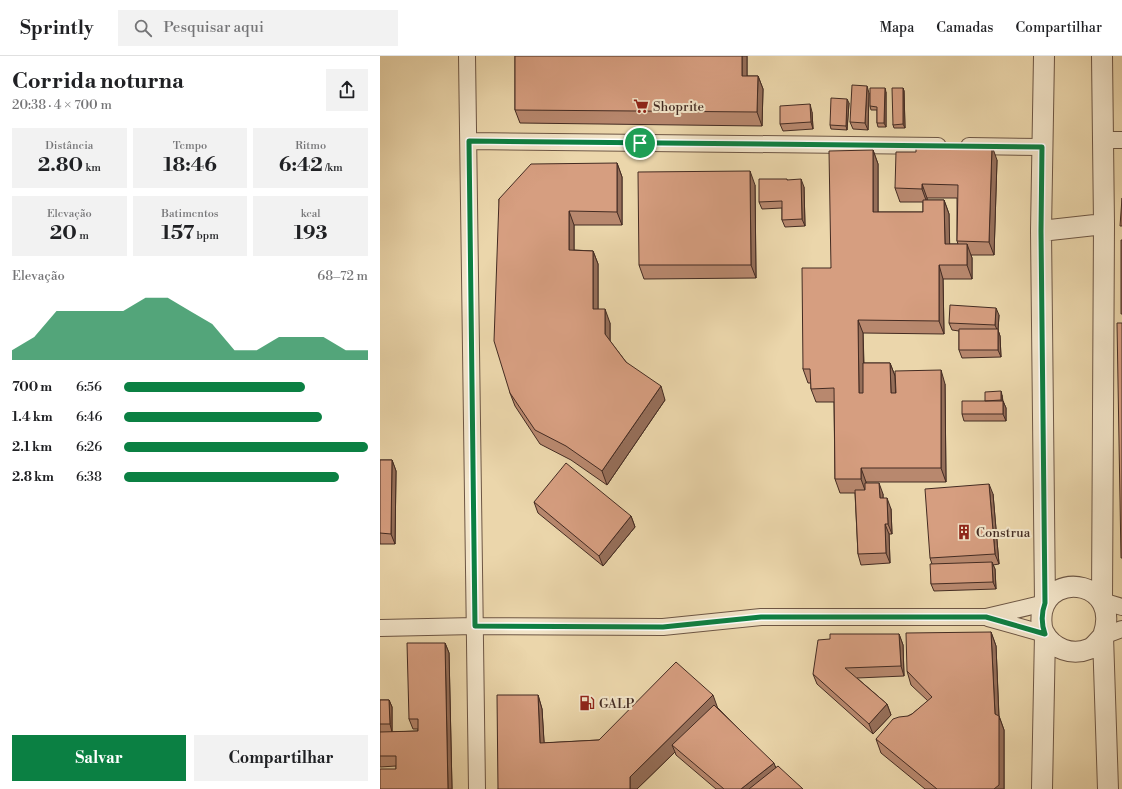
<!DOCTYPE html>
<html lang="pt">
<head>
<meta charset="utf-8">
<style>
	:root { --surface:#fff; --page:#f2f2f2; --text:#202124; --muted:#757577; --line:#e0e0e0; --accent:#0b8043 }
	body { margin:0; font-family:"Libre Bodoni",serif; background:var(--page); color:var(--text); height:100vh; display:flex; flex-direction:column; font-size:15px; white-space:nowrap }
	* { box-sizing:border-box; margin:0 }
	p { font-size:13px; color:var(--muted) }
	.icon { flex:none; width:22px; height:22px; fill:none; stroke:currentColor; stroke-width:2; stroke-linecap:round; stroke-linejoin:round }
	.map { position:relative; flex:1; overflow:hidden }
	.side { display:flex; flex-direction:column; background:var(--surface); width:380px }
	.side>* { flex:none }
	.pin { position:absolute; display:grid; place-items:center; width:34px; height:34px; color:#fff; margin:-17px; border:2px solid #fff; border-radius:50%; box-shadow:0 1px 4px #0007 }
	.round { display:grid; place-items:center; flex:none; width:42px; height:42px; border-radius:0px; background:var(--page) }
	.summary { display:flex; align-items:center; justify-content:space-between; height:68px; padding:0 12px }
	h1 { font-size:22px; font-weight:700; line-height:30px }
	.metrics { display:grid; grid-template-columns:repeat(3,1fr); gap:6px; height:68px; padding:4px 12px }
	.metrics div { display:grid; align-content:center; border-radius:0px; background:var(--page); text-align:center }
	.metrics b { font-size:20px; font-weight:700 }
	.metrics small { font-size:11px; font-weight:400 }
	.metrics p { font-size:11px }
	.chart { height:112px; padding:8px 12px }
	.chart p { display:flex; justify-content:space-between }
	.chart svg { width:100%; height:72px; margin-top:4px; fill:var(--accent); opacity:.7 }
	.primary-button { display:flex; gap:8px; margin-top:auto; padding:8px 12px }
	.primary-button a { flex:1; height:46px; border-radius:0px; background:var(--accent); color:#fff; font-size:16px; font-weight:700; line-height:46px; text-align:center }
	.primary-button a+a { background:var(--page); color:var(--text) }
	ul { padding:0 12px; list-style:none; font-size:13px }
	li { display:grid; grid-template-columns:64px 48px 1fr; align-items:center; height:30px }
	li i { height:10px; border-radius:5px; background:var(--accent) }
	header { display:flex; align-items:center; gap:24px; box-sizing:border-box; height:56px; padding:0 20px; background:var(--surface); border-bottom:1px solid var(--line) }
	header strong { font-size:19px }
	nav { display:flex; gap:22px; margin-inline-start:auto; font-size:14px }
	.search { width:280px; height:36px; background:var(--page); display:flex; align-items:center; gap:10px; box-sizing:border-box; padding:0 14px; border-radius:0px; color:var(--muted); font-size:15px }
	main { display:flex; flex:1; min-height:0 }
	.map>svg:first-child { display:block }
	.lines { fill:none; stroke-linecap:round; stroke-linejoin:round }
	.minor-casing { stroke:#6d5644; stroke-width:18 }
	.tertiary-casing { stroke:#6d5644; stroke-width:22 }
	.minor { stroke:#f2e4c8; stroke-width:16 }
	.tertiary { stroke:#f2e4c8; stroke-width:20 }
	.wall { fill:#b8886e; stroke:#432b22; fill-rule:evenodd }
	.shaded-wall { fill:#966f5a; stroke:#432b22 }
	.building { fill:#d69e80; stroke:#432b22 }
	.route-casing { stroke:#fff; stroke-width:8 }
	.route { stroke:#0b8043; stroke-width:5 }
	.labels { text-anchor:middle; stroke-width:4; stroke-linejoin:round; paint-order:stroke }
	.poi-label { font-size:13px; fill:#432b22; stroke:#f2e4c8; text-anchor:start }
</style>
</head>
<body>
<header>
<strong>Sprintly</strong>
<div class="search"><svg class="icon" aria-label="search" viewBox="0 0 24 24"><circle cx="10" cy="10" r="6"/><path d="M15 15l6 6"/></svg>Pesquisar aqui</div>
<nav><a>Mapa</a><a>Camadas</a><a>Compartilhar</a></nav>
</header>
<main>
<section class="side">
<div class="summary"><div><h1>Corrida noturna</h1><p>20:38 · 4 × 700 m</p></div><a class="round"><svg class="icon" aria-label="share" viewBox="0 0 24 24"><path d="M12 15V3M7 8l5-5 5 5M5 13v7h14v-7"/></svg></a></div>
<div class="metrics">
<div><p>Distância</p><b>2.80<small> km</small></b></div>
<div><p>Tempo</p><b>18:46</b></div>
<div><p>Ritmo</p><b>6:42<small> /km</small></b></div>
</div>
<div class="metrics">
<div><p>Elevação</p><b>20<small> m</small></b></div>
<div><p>Batimentos</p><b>157<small> bpm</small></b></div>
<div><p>kcal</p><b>193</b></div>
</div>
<div class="chart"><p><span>Elevação</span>68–72 m</p>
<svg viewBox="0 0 160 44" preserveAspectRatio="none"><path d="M0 44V38L10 30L20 14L30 14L40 14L50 14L60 6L70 6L80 14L90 22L100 38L110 38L120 30L130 30L140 30L150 38L160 38V44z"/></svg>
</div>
<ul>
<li><b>700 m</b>6:56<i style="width:74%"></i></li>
<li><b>1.4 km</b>6:46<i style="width:81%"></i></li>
<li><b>2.1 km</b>6:26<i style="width:100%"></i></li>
<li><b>2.8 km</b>6:38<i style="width:88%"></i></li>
</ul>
<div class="primary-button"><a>Salvar</a><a>Compartilhar</a></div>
</section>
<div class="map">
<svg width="742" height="733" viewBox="0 0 742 733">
	<rect width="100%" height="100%" fill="#ebd6ab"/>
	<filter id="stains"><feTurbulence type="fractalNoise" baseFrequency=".005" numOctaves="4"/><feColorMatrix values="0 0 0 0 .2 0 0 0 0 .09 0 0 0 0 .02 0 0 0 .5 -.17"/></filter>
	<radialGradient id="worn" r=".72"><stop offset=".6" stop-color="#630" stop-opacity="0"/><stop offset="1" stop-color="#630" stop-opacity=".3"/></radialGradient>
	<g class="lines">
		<g class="minor-casing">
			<path id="minor" d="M87 0 97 733
				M723 84H742
				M89 85 558 90
				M589 90 662 91
				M722 545 742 551
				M608 562 665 578
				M0 572 95 570 283 571 381 561H606L665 547
				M723 580 742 573"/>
		</g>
		<g class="tertiary-casing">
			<path id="tertiary" d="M664 0 661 175 665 547
				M661 175 724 168
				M722 545 724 168 722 0
				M723 580C719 584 714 591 709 593 692 600 673 593 664 577 661 571 661 563 662 556 671 514 742 526 723 580L728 733
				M662 733 665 578"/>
		</g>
		<use href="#minor" class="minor"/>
		<use href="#tertiary" class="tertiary"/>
	</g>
	<path class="wall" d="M135 0H367V20H378L383 33 382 70 140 67 135 54Z
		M523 32 524 35 525 72H514L513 69Z
		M506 36V71H498L497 67V54H491L490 50Z
		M489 37 488 74 473 73 470 66Z
		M469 47 467 74 451 73 450 69Z
		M432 56 433 73 403 75 400 68Z
		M593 88V90L617 104 614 199H591L592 202V223H563L564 278 483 277 484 307H510L515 320 565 328 566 426H486V427L503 438V442L511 453 512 478H509L510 507 481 509 478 498 475 437H460L455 423 454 346H436L431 333V327H428L423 313 451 212 493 94 498 108V156H543V146H520L515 132 536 96ZM547 142H577V185L578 188H569V158L564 144H547Z
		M237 107 242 121V169H194V194L213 195 218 208V253L230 267V285L246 306 285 344 227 429 191 404 160 388 135 350 130 337 119 143Z
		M407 124 424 131 425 170 405 171 402 164V152L382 153 379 146Z
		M375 129 376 222 264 223 259 209Z
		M619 259 618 274 620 280 621 301 582 302 579 294V275L572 274 569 267Z
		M622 339 623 345 626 352V365H584L582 358 605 345Z
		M0 404H12L16 415 15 488H0Z
		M613 438 619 508 613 509 615 513 616 533 554 535 551 528 552 508 550 502Z
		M154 446 251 460 255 471 223 510 158 457Z
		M611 576 616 590 619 660 624 674V733H545L501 697 496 683 528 660 532 658 548 645 531 629 527 615Z
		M519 578 523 589 524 620 477 622 507 648 511 659 493 678 437 628 433 618Z
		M65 587 69 597 72 733 16 713V710L0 711V644H9L12 651V676L38 675V673H33L29 663Z
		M158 639 162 653 164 687 219 684 337 651 396 711 423 733H336L296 699 295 696 257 733H118Z"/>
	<path class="shaded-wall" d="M362 0H367V33L362 20Z
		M378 20 383 33 382 70 377 56Z
		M487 30 489 37 488 74 485 67Z
		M505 32 506 36V71L504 67Z
		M523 32 524 35 525 72 523 68Z
		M467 43 469 47 467 74 466 70Z
		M430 48 432 56 433 73 431 66Z
		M612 90 617 104 614 199 609 186Z
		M493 94 498 108V169L493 156Z
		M237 107 242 121V169L237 156Z
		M370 115 375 129 376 222 371 209Z
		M421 123 424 131 425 170 422 163Z
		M542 128 547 142V147L542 133Z
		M564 144 569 158 570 202 565 188Z
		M189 155 194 169V208L189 194Z
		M587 188 592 202V223L587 209Z
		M213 195 218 208V267L213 253Z
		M559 209 563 223 564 278 559 265Z
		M616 252 619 259 618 274 620 280 621 301 618 294V276L615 269Z
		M225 253 230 267V292L225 278Z
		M478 264 483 277 484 351 479 337Z
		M510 307 515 320 516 351 511 337Z
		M561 314 565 328 566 426 561 412Z
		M281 330 285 344 227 429 222 415Z
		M621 335 622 339 623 348 621 344Z
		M623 345 626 352V365L623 358Z
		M12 404 16 415 15 488 11 478Z
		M481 412 486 426V437L481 423Z
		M499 427 503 438V453L500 442Z
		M609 428 613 438 619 508 615 498Z
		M507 442 511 453 512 478 508 468Z
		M251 460 255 471 223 510 219 500Z
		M505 468 509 478 510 507 506 497Z
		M612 506 615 513 616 533 613 526Z
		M611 576 616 590 619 664V660L624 674V733H614L615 658Z
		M519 578 523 589 524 620 521 610Z
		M65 587 69 597 72 733H68Z
		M158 639 162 653 165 701 160 687Z
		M333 639 338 653 292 689 295 696 257 733H250V721Z
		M9 644 12 651V676L10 668Z
		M507 648 511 659 493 678 489 668Z
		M394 707 398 718 379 733H361Z"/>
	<path class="building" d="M135 0H362V20H378L377 56 135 54Z
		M472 29 487 30 485 67 470 66Z
		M490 32H505L504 67H497V51L490 50Z
		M512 32H523V68L513 69Z
		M451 42 467 43 466 70 450 69Z
		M430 48 431 66 400 68V50Z
		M536 87 593 88 592 90H612L609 186 577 185 578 129 542 128V133L515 132 516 96H536Z
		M493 94V156H543V144H564L565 188H587V209H559V265L478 264 479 337H483V307H510L511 337H516L515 315 561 314V412H481V423H455L454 332 431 333 430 313H423L422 212H451L449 95Z
		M237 107V156L189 155V194L213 195V253H225V278L246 306 281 330 222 415 186 390 155 374 130 337 114 285 119 143 151 108Z
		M370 115 371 209H259L258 116Z
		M379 123H407V124L421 123 422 163 402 164V145L379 146Z
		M742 142V170H740Z
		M741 184H742V258H741Z
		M570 249 616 252 615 269 569 267Z
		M737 267H742V502H741Z
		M579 273H618V294H579Z
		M621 335V344L605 345V336Z
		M582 345H623V358H582Z
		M0 404H12L11 478 0 477Z
		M186 407 251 460 219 500 154 446Z
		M485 427H499L500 442H507L508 468H505L506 497 478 498 475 434H485Z
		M609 428 615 498 550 502 545 433Z
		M612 506 613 526 551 528 550 508Z
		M611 576 615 658 619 660V729L614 733H557L496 683 513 663 519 661 528 660 532 658 552 641 527 615 526 577Z
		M450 578H519L521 610 465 612 507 648 489 668 433 618 438 584 450 583Z
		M27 587H65L68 733H0V713H16V700H0V676L38 675V663H29Z
		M296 606 333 639 250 721V733H118L117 639H158L160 687 219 684Z
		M0 644H9L10 668H0Z
		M334 649 394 707 361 733H344L292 689Z
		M398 710 423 733H369Z"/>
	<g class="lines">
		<g class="route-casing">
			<path id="route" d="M89 85 662 91 661 175 665 547C661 558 661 567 665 578L606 561H381L283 571 95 570Z"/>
		</g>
		<use href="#route" class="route"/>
	</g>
	<defs>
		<g id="supermarket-bare" transform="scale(1.2)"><path d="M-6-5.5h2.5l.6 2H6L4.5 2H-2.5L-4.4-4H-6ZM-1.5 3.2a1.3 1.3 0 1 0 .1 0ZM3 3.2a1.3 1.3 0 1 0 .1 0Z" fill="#8f2418" stroke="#f2e4c8" stroke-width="2.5" paint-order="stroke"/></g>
		<g id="building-bare" transform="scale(1.2)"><path d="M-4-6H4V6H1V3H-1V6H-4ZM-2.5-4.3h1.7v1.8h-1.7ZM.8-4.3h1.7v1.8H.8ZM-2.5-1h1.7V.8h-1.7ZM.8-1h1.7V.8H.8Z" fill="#8f2418" stroke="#f2e4c8" stroke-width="2.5" paint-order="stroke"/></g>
		<g id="fuel-bare" transform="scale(1.2)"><path d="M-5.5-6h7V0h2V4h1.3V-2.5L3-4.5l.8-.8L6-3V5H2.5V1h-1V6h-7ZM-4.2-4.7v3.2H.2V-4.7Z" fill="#8f2418" stroke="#f2e4c8" stroke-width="2.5" paint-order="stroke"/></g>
	</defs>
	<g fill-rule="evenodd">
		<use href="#supermarket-bare" x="261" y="50"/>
		<use href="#building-bare" x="584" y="476"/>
		<use href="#fuel-bare" x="207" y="647"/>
	</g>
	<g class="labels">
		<g class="poi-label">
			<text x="273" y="55">Shoprite</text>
			<text x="596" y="481">Construa</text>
			<text x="219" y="652">GALP</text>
		</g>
	</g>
	<rect width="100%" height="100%" filter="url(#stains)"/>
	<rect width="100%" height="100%" fill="url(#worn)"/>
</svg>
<div class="pin" style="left:260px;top:87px;background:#1e9e55"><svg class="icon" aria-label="arrive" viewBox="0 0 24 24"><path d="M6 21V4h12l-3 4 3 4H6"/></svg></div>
</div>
</main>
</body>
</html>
